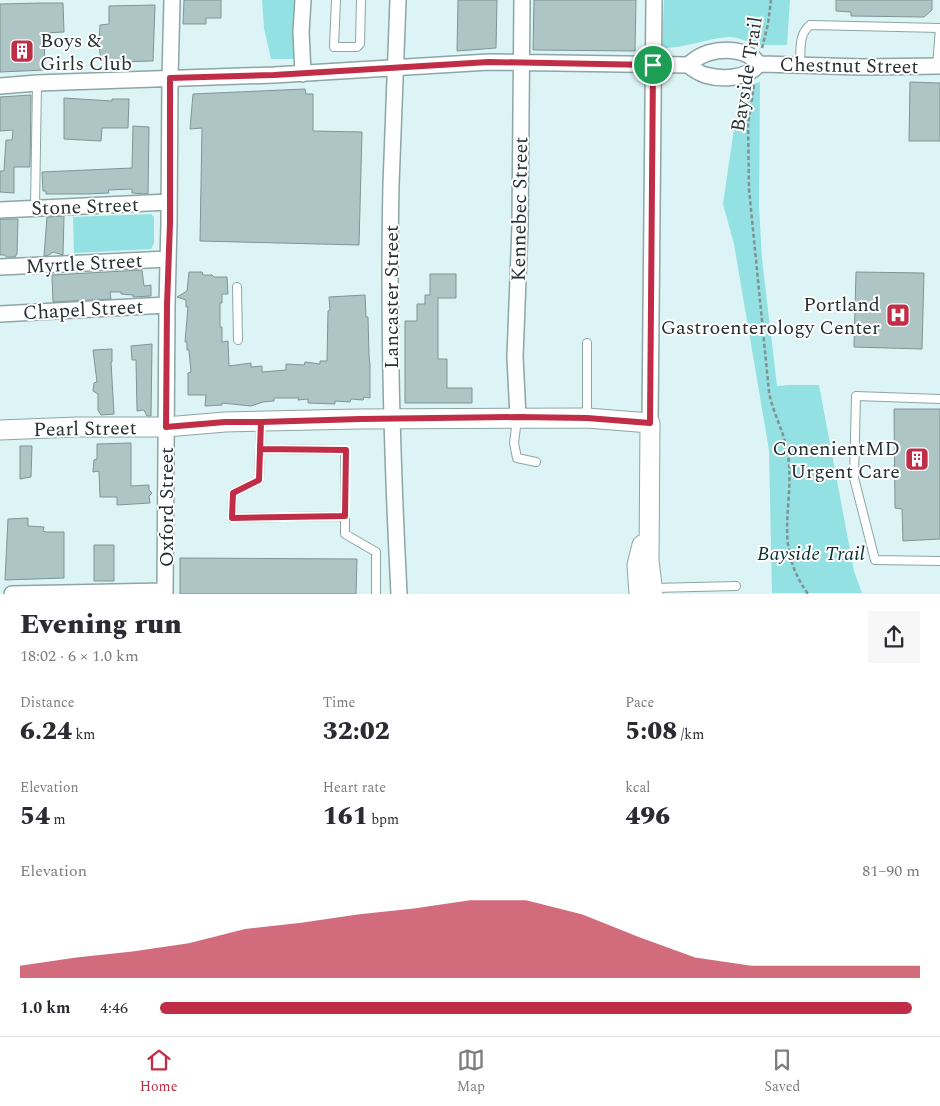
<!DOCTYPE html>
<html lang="en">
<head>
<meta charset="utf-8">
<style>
	:root { --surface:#fff; --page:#f7f7f7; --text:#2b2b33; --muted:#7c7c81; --line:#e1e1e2; --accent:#bf2e46 }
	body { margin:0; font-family:Spectral,serif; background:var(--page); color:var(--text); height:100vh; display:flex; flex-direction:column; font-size:19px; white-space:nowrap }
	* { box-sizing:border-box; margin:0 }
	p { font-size:16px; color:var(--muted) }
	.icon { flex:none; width:28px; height:28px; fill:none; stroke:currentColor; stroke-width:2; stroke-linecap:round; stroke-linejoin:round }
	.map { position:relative; height:594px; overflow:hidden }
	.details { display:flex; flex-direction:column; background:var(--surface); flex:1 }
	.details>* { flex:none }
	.pin { position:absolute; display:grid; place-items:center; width:42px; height:42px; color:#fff; margin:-21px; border:2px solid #fff; border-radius:50%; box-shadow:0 1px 5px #0007 }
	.round { display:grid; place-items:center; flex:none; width:52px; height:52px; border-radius:0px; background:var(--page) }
	.headline { display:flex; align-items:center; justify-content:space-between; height:85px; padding:0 20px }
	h1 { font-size:28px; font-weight:800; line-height:38px }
	.metrics { display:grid; grid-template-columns:repeat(3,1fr); gap:8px; height:85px; padding:5px 20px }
	.metrics div { display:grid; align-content:center }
	.metrics b { font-size:25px; font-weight:800 }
	.metrics small { font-size:14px; font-weight:400 }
	.metrics p { font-size:14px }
	.chart { height:140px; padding:10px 20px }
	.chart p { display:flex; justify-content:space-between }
	.chart svg { width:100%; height:90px; margin-top:5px; fill:var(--accent); opacity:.7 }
	ul { padding:0 20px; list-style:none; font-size:16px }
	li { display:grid; grid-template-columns:80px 60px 1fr; align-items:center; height:38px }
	li i { height:12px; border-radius:6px; background:var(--accent) }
	.tabs { display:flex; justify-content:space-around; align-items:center; height:70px; border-top:1px solid var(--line); background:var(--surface); font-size:14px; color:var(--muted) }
	.tabs a { display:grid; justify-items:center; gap:2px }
	.tabs .selected { color:var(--accent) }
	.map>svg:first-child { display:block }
	.green { fill:#93e1e2 }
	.building { fill:#adc5c5; stroke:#7e9595 }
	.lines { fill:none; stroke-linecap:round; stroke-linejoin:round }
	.service-casing { stroke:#8da5a5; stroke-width:10 }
	.minor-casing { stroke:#8da5a5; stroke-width:18 }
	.tertiary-casing { stroke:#8da5a5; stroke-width:21 }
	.path { stroke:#819192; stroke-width:2.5; stroke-dasharray:4 2.5; stroke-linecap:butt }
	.service { stroke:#fff; stroke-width:8 }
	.minor { stroke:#fff; stroke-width:15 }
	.tertiary { stroke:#fff; stroke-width:19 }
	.route-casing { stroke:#fff; stroke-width:10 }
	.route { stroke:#bf2e46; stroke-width:6 }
	.labels { text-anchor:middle; stroke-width:4; stroke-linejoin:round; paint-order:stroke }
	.poi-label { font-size:20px; fill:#283131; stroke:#fff; text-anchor:end }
	.street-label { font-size:20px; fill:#283131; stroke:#fff }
	.park-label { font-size:20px; font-style:italic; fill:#073031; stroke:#fff }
</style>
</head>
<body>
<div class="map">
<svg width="940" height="594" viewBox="0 0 940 594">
	<rect width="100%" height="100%" fill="#dcf4f5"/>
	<path class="green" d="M262 0H294L298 59H271L264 28Z
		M664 0H790L787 45C777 45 766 46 756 44 747 42 739 37 729 37 707 38 686 48 664 48L662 47Z
		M760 82 759 206 762 259 777 386 789 385H819L854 571 862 593H772L769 450 734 244 723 204 740 88Z
		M151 214 154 217V243L151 249 74 253 73 217Z"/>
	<path class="building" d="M184 0H221V18H206V24H183Z
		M458 0H497L496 48 457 51Z
		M534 0H636L635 51 533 50Z
		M836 0H932V10L924 17 851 16V12L836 11Z
		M41 3H63L64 32 44 33 45 70 0 72V4Z
		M155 5 153 61 111 62 109 60 101 61 99 45 100 25 109 24V6Z
		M910 82 940 83V141H909Z
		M305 89 306 94H313V131L362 132 359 245 200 241 202 128 190 129 193 94Z
		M31 95 30 167H14V193L0 192V171H4L6 140H12L13 130 0 131V97Z
		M64 98 112 101V99H129L128 128H102L101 141 64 139Z
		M133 126 149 127 148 194 132 193V189L108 190 109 193 87 194H46V191H43L42 172 132 168Z
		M64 216 63 255 53 252 49 255 44 256 47 217Z
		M0 219H18L17 254 15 257H7L4 255H0Z
		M142 270 144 286 151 285V296L133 297V295L121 294V292H110L111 299 53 302 52 275Z
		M189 272H202L203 275H212L214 277H227L228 294H222V303H220V327H222V342L228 341 229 366 251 363V367L262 366V372L286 370V364L304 365 305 362 320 364V361H327L328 311 330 310 329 297 365 295 366 317H368L369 355 370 365V398L364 397 363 400 351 399 350 402 335 401V404L308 403V399L298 400 299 398H274V401L263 402 251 406 222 403V405L205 406 206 395H188V373L191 372 189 350H187V342H185L188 307H186V300L177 297 187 291Z
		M856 272 924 273 922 349 854 347Z
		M430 274H456V298H438V359H447V388H472V403H405V321H417V304H425V295H430Z
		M152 344 151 416H147L144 410 137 411 136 360H132L131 346Z
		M112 349V362H111L114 414 101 415 98 410V394L93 391 94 383 97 382 93 350Z
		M894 409H940V539L903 541 902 509 895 508Z
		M131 443V486L149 485V490L152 493 149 496 150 503 117 505V497H100L99 471 93 472 94 460 97 459V444Z
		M20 446H32L31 477 20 479Z
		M28 518V526L44 527 43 531 46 532H64V578L5 580 8 519Z
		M94 545H114V581H94Z
		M180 558 357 559 356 594H180Z"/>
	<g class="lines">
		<g class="service-casing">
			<path id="service" d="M336 0 334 47H357L360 44 361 0
				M800 65C801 50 798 35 810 25L940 28
				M937 66 940 28
				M35 208 37 83
				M237 287 238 340
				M587 343V418
				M940 399 856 396 854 478 875 560 940 561
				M517 419 514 443 517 458 536 462
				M260 449 259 480 233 493 232 518 345 516V450L260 449 261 422
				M345 516V534L376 552V594
				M653 588 736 586"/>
		</g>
		<g class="minor-casing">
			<path id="minor" d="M303 0 301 32 303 74
				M398 0C396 62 393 123 391 185 388 321 392 458 399 594
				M688 65C693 69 699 73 705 75 722 80 747 79 759 64L862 67 940 66
				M0 86 37 83 274 75 489 62 688 65C694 60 701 55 708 53 725 48 748 49 759 64
				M0 210 169 202
				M0 267 168 259
				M0 314 167 305
				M518 417 515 357 520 226 522 0
				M650 423 654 0
				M12 594 165 591
				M165 594 167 305 169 223 170 78 172 0"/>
		</g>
		<g class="tertiary-casing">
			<path id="tertiary" d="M0 430 77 427H166L225 422 359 419 587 418 650 423 649 560 653 594
				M639 594 637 565 642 545"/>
		</g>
		<path class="path" d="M762 48 768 24 771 0
			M754 85 748 125 749 189 769 392C773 414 785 433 788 455 795 508 772 543 808 594"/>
		<use href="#service" class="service"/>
		<use href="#minor" class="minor"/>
		<use href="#tertiary" class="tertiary"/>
	</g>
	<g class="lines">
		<g class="route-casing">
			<path id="route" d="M653 65 489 62 274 75 170 78V223L167 305 166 427 225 422H261L260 449 346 450 345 516 232 518 233 493 259 480 261 422 360 419 518 417 587 418 650 423 653 65"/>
		</g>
		<use href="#route" class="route"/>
	</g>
	<defs>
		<g id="building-square" transform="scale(1.25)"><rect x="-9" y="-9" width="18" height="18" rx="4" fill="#bf2e46" stroke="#fff"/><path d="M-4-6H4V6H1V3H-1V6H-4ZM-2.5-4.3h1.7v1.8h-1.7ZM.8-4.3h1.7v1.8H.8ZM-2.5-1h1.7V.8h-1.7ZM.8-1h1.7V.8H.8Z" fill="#fff"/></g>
		<g id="hospital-square" transform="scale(1.25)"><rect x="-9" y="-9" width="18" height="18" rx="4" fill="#bf2e46" stroke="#fff"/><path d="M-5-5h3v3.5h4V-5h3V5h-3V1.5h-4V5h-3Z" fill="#fff"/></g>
	</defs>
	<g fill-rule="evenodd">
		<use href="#building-square" x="22" y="51"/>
		<use href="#hospital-square" x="898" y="315"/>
		<use href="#building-square" x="917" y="459"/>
	</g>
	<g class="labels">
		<g class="poi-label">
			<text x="40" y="47" text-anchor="start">Boys &amp;<tspan x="40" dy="23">Girls Club</tspan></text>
			<text x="880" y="311">Portland<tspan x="880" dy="23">Gastroenterology Center</tspan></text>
			<text x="900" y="455">ConenientMD<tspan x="900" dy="23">Urgent Care</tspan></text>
		</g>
		<g class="street-label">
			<text transform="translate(849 65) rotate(1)" y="7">Chestnut Street</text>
			<text transform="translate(746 74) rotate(-81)" y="7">Bayside Trail</text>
			<text transform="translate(85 206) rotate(-2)" y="7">Stone Street</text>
			<text transform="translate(519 209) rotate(-89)" y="7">Kennebec Street</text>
			<text transform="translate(84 263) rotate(-3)" y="7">Myrtle Street</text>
			<text transform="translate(391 297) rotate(-90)" y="7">Lancaster Street</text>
			<text transform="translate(83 309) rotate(-3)" y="7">Chapel Street</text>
			<text transform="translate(85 428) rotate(-1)" y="7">Pearl Street</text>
			<text transform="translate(166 507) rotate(-90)" y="7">Oxford Street</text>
		</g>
		<g class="park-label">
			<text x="811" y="560">Bayside Trail</text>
		</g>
	</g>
</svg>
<div class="pin" style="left:653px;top:65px;background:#1e9e55"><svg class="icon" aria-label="arrive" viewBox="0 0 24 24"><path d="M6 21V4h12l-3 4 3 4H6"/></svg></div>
</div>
<section class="details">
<div class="headline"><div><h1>Evening run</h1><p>18:02 · 6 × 1.0 km</p></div><a class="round"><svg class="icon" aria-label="share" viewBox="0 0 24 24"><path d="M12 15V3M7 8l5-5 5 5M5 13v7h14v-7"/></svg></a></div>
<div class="metrics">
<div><p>Distance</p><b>6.24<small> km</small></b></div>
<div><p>Time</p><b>32:02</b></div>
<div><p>Pace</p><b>5:08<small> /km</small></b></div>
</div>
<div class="metrics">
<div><p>Elevation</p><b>54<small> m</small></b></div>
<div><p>Heart rate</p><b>161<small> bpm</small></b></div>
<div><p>kcal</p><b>496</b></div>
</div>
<div class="chart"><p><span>Elevation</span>81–90 m</p>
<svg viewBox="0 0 160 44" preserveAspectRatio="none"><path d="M0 44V38L10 34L20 31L30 27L40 20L50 17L60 13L70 10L80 6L90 6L100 13L110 24L120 34L130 38L140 38L150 38L160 38V44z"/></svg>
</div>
<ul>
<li><b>1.0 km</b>4:46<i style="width:99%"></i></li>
</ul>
</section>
<nav class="tabs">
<a class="selected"><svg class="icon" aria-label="home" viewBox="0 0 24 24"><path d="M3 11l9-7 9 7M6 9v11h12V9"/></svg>Home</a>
<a><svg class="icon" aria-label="map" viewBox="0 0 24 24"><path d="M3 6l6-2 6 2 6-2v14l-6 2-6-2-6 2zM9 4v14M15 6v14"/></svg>Map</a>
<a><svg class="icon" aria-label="saved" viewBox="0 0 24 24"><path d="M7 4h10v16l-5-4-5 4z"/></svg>Saved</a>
</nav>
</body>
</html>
